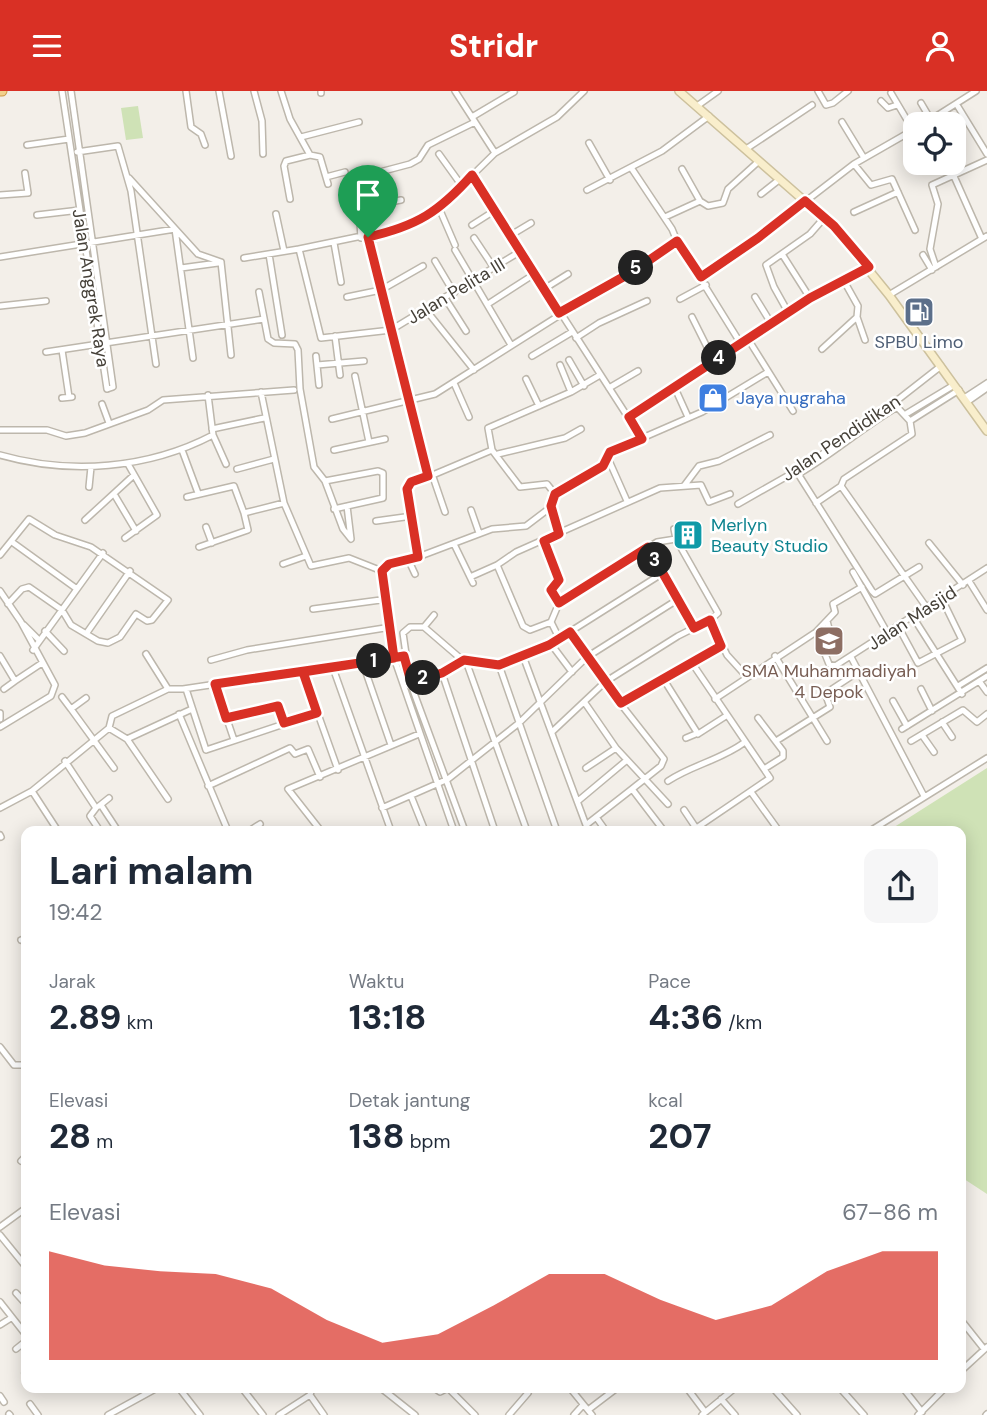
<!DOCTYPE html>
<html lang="id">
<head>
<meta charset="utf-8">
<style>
	:root { --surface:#fff; --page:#f6f6f7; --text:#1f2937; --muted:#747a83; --accent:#d93025 }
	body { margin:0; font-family:"DM Sans",sans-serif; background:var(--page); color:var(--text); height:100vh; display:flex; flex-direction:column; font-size:26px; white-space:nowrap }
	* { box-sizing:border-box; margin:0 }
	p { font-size:23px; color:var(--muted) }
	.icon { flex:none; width:38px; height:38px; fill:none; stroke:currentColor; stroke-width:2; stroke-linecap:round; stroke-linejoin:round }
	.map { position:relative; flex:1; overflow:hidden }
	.drawer { position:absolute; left:21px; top:735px; width:945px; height:567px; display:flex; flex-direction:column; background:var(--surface); border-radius:14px; box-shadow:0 4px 18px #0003 }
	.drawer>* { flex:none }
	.controls { position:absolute; left:903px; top:21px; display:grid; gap:14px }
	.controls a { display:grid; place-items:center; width:63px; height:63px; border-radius:14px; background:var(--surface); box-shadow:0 4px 18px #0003; font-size:35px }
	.pin { position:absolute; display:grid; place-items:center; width:60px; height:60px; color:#fff; margin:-72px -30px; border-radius:50% 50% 50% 0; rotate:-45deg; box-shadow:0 0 7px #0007 }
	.pin .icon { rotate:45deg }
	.km { position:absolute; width:35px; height:35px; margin:-18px; border-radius:50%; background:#222; color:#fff; font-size:19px; line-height:35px; text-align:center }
	.round { display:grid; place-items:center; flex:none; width:74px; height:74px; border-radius:14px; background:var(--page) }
	.overview { display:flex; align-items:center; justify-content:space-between; height:119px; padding:0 28px }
	h1 { font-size:38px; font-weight:700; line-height:52px }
	.metrics { display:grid; grid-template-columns:repeat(3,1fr); gap:10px; height:119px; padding:7px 28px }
	.metrics div { display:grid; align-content:center }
	.metrics b { font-size:35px; font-weight:700 }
	.metrics small { font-size:19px; font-weight:400 }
	.metrics p { font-size:19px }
	.chart { height:196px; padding:14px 28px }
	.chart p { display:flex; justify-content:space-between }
	.chart svg { width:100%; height:126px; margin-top:7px; fill:var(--accent); opacity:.7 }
	header { display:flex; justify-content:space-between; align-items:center; height:91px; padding:0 28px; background:var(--accent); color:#fff; font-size:32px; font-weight:700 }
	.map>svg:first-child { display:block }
	.green { fill:#cfe2b6 }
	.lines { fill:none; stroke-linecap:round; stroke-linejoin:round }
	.minor-casing { stroke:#bdb7ac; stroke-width:8 }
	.secondary-casing { stroke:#cdc19d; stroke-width:10 }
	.trunk-casing { stroke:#cd9b48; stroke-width:11 }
	.minor { stroke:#fff; stroke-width:5 }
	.secondary { stroke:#f9eecc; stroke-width:7 }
	.trunk { stroke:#f2d08c; stroke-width:9 }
	.route-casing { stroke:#fff; stroke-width:14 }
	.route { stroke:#d93025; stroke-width:9 }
	.labels { text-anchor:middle; stroke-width:5; stroke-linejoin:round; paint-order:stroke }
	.street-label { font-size:18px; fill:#454038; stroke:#fff }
	.service-label { font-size:18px; fill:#4e5e75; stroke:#fff }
	.shop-label { font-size:18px; fill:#366cbe; stroke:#fff; text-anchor:start }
	.culture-label { font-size:18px; fill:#0d838f; stroke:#fff; text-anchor:start }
	.education-label { font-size:18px; fill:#785e54; stroke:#fff }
</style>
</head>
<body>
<header><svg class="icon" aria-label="menu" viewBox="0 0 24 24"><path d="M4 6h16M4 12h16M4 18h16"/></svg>Stridr<svg class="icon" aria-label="person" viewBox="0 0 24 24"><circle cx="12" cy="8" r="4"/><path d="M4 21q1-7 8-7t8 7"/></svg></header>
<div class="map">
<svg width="987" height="1324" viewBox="0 0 987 1324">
	<rect width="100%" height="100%" fill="#f3efe9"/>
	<path class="green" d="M138 15 143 47 126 49 121 17Z
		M987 677V1103L961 1086V740H888Z"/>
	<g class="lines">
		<g class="minor-casing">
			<path id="minor" d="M62 0 107 298
				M71 0 113 296 107 298
				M186 0 191 36 201 43 205 54
				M219 0 231 65
				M254 0 262 30 263 63
				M281 0 290 28 310 64 286 70 284 75 290 108
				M321 0V2
				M455 0 495 62
				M818 0 826 14 833 12 848 0
				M891 2 913 39
				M881 10 888 17 897 14
				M921 12 931 29
				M957 14 987 63
				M697 15 718 0
				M472 26 514 1
				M842 31 864 67
				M924 33 976 0
				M301 46 359 31
				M589 52 610 89
				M27 54 69 48
				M746 58 812 14
				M954 58 955 61
				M77 61 118 55 131 100 156 273
				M439 63 462 95
				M310 64 320 66 328 93
				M854 73 871 94 892 88 915 139
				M632 78 672 138 677 150
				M682 78 700 110
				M953 83 982 148
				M472 84 642 348
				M326 86 345 81
				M129 87 198 163 221 171
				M587 99 662 60 709 25
				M761 103 780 88
				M0 104 28 102 25 82
				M357 117 401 109
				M439 117 455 154
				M854 121 898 101
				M276 123 284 160
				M37 124 80 119
				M665 126 700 110 708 115 723 112 728 98 759 70
				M472 134 494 120
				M511 144 531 132
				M368 146 428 385
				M361 147 357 87 410 73 419 68 428 54 475 31
				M474 147 494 177
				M334 152 341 191
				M455 159 511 254
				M521 160 391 239 321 247 299 158 410 135 439 117 495 62 557 26 584 0
				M269 163 282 244
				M782 163 810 207
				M923 164 932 179
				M0 166 175 138 193 267
				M244 167 299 158
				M435 170 454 202
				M221 171 231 264
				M936 176 930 158 938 113 932 94 987 69
				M181 177 218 172
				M701 185 758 147 854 73 915 38
				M544 198 568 183
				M259 201 268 248 274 252 295 253 298 259 300 298 314 376 325 390 343 438 351 448 347 415
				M889 204 987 145
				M347 206 381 199 423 175
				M755 206 771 232
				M445 207 466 240
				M680 208 706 194
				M488 213 536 182
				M0 215 46 210
				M426 219 474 279
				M788 221 774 196 766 174 810 143 824 127
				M692 226 714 270
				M857 226 865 249
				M335 245 340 284
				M576 247 599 232 647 210
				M748 248 793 320
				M822 258 857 226 858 215 844 190
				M62 259 69 306
				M46 261 264 228
				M316 265 319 294
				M532 265 572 241
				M569 269 584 295
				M317 274 364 270
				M560 274 571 301
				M600 284 571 301 488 337 492 359 520 396 547 393 555 403 603 375 610 361 702 321 768 281
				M355 285 369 351
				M526 288 539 315
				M454 292 469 326
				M674 295 688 326
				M609 297 638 280
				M261 301 284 412 311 475 349 467 382 480
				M62 307 72 306
				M964 307 987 292
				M967 311 987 297
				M102 313 109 332
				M906 323 954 294
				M629 326 656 311 665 301 810 207 869 176
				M332 328 435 303 677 150 741 253
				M910 330 959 299
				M212 338 264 327
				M0 339H47L66 345 85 342 148 319 163 309 294 299
				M213 344 226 373
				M182 359 198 402
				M334 359 385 348
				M498 363 565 347 581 338
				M0 364C70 384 148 378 213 344L208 304
				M607 365 627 410
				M820 365 857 335 895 311 941 275
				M237 378 274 368
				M432 383 445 421
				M325 390 378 380 383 382V407L334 418
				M684 395 699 375 719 370 770 344
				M841 395 927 517
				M89 396 91 376
				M114 403 136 440
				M187 406 234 395 244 422
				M816 412 841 395 844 388 912 343 910 330 897 316C863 336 834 362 800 382V386L872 500 875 503 919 476
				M738 413 812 371
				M551 416 559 443
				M471 419 479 442
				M85 429 134 384
				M376 430 412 425
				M206 436 212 452
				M674 438 676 448 718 522 710 529 727 564 747 586
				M125 447 157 424 128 373
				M544 450 559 489 551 499 559 512
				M12 451 77 498
				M929 452 963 494
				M454 453 473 492
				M199 456 248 439 244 422 284 412
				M648 456 694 538
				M0 464 29 428 55 444 91 456 168 509 152 529 147 530 136 523 120 546 108 552 98 550 71 534 62 519 29 496 22 498 8 513
				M418 466 409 394 492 359
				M408 468 415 483
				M283 473 306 465
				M497 474 523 535 530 539 551 531
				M853 481 888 543
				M470 486 497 474 516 461 660 397 701 394 709 411 730 403
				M969 490 987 519
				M0 500 21 531 55 594 51 605 0 636
				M313 518 388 508
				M913 526 962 603
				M827 530 833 553
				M24 534 39 549
				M424 536 434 524
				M899 537 918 572 962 549 942 508
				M45 540 64 560
				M570 541 616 607 664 668 661 675 632 698
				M816 541 829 573 835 575 987 477
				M86 543 130 480
				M559 547 551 531 559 512 657 451 676 448
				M551 553 572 581
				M33 559 103 462
				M146 563 168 598
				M0 565 15 590 42 572
				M523 565 586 734 632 698 664 740
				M775 565 827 650
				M851 566 924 705
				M211 569 247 559 391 536
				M464 569 499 574 549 554 663 482
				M363 573 391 654
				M499 574 557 740
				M333 577 391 740
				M303 581 338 679
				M442 582 495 740
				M664 589 698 643 726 625
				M979 590 987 601
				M410 591 442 582 464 569
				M215 593 234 649
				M958 595 987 577
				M4 598 15 590
				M186 598 206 659 317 622
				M921 598 932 620
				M62 606 71 618
				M86 607 71 618 114 677
				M715 608 816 541 835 521 833 513 862 496
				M893 610 907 635
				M585 612 616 657 668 713
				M621 612 721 555
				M0 622V628
				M179 623 228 740
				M226 627 278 615 284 632
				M758 627 783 660V666L764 678
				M942 631 952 646
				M109 637 112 625 168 598H183L404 565
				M902 638 987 585
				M553 640 605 591 678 545 710 529
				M922 644 934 661
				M686 647 698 642
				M127 648 168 708
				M776 650 830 616 826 605 829 600 858 581
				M911 650 963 619 977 631 987 623
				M65 670 96 717 90 725 100 740
				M586 677 616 657
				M668 690C692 674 721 669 745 651
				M208 695 290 657 295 663 308 658 320 686
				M32 700 58 740
				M751 701 779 740
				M411 705 425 740
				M578 710 627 669
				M101 714 118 740
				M99 715 109 707
				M0 717 32 700 109 637 127 648 192 618
				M382 717 448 688 519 632 587 566 677 509
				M684 719 696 737
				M596 726 606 740
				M249 740 260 733
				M321 740 288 698 419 643
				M454 740 394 567 382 480 389 473 418 466 492 438 526 435 551 416 555 403
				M465 740 410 591 403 542 410 536H424L467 573 527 740
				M692 740 770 687 692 572
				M870 740 987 667
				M0 744 1 746
				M21 849 26 847
				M0 956 14 974H26
				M21 1070 26 1065
				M0 1136 26 1117
				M0 1144 26 1176
				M16 1202 26 1213
				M0 1211 26 1244
				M961 1229 984 1258
				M0 1234 11 1227
				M16 1258 26 1250
				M961 1280 987 1256
				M25 1282 26 1281
				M179 1297 200 1324
				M242 1297 263 1324
				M312 1297 310 1304 324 1324
				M381 1297 415 1324
				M434 1297 440 1301 448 1297 475 1324
				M570 1297 592 1324
				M687 1297 705 1321
				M773 1297 797 1324
				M840 1297 864 1324
				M903 1297 922 1321
				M0 1305 4 1311
				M721 1308 735 1324
				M30 1313 38 1324
				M588 1319 617 1297
				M9 1323 10 1324
				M108 1324 157 1297
				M279 1324 310 1304
				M509 1324 528 1302
				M574 1324 583 1314
				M702 1324 735 1297
				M918 1324 945 1297
				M986 1324 987 1323"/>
		</g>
		<g class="secondary-casing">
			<path id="secondary" d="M679 0 833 135 889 204 987 340"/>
		</g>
		<g class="trunk-casing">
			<path id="trunk" d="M0 0H2"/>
		</g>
		<use href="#minor" class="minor"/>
		<use href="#secondary" class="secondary"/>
		<use href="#trunk" class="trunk"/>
	</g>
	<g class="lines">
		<g class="route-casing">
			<path id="route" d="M368 146 428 385 411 391 407 398 418 466 389 473 382 480 394 567 215 593 226 627 278 615 284 632 317 622 303 581 404 565 411 591 442 582 464 569 499 574 549 554 570 541 621 612 721 555 710 529 694 537 648 456 559 512 551 499 559 489 544 450 559 443 551 415 555 403 603 375 610 361 642 348 629 326 810 207 869 176 834 135 805 110 758 147 701 186 677 150 632 181 559 222 472 84C439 121 417 135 368 146"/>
		</g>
		<use href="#route" class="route"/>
	</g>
	<defs>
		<g id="fuel-square" transform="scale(1.575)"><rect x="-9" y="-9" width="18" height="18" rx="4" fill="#5c6f8a" stroke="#fff"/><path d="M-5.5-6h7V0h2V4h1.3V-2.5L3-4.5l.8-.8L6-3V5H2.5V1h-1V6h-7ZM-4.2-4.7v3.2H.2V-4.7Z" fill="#fff"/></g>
		<g id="shop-square" transform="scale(1.575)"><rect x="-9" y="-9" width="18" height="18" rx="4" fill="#3f7fe0" stroke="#fff"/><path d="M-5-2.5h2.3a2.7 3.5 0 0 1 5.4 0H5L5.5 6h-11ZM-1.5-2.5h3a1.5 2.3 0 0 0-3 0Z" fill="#fff"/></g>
		<g id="building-square" transform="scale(1.575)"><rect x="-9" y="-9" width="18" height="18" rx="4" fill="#0f9aa8" stroke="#fff"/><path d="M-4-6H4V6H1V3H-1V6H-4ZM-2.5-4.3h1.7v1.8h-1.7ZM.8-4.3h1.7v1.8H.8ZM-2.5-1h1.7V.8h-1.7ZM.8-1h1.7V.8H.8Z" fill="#fff"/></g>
		<g id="school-square" transform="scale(1.575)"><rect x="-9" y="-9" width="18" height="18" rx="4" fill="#8d6e63" stroke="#fff"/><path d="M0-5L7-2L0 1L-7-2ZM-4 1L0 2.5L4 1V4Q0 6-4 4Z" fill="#fff"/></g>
	</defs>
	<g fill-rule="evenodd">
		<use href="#fuel-square" x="919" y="221"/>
		<use href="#shop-square" x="713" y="307"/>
		<use href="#building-square" x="688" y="444"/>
		<use href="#school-square" x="829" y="550"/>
	</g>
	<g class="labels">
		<g class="street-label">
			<text transform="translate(91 197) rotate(81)" y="6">Jalan Anggrek Raya</text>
			<text transform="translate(456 200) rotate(-31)" y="6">Jalan Pelita III</text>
			<text transform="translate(841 347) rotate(-34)" y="6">Jalan Pendidikan</text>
			<text transform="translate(912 527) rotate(-33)" y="6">Jalan Masjid</text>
		</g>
		<g class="service-label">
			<text x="919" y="257">SPBU Limo</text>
		</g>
		<g class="shop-label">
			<text x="736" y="313">Jaya nugraha</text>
		</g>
		<g class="culture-label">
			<text x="711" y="440">Merlyn<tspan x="711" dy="21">Beauty Studio</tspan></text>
		</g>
		<g class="education-label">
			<text x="829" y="586">SMA Muhammadiyah<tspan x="829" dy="21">4 Depok</tspan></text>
		</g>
	</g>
</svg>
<div class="controls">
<a><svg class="icon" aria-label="locate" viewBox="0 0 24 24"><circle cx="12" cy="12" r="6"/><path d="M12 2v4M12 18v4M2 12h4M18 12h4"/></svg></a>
</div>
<div class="pin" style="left:368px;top:146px;background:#1e9e55"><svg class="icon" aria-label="arrive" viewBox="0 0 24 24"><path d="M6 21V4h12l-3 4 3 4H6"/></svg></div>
<b class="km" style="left:374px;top:570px">1</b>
<b class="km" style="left:423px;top:587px">2</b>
<b class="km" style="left:655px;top:469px">3</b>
<b class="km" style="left:719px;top:267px">4</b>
<b class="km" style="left:636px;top:177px">5</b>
<section class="drawer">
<div class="overview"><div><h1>Lari malam</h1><p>19:42</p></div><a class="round"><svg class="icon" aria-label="share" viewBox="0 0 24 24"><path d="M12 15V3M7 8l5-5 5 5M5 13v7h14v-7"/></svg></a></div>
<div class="metrics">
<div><p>Jarak</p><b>2.89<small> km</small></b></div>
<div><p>Waktu</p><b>13:18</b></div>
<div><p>Pace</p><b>4:36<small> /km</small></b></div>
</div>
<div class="metrics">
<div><p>Elevasi</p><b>28<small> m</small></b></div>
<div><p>Detak jantung</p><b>138<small> bpm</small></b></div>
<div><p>kcal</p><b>207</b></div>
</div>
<div class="chart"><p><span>Elevasi</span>67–86 m</p>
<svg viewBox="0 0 160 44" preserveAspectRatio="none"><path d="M0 44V6L10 11L20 13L30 14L40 19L50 30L60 38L70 35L80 25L90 14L100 14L110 23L120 30L130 25L140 13L150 6L160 6V44z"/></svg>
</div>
</section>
</div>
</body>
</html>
